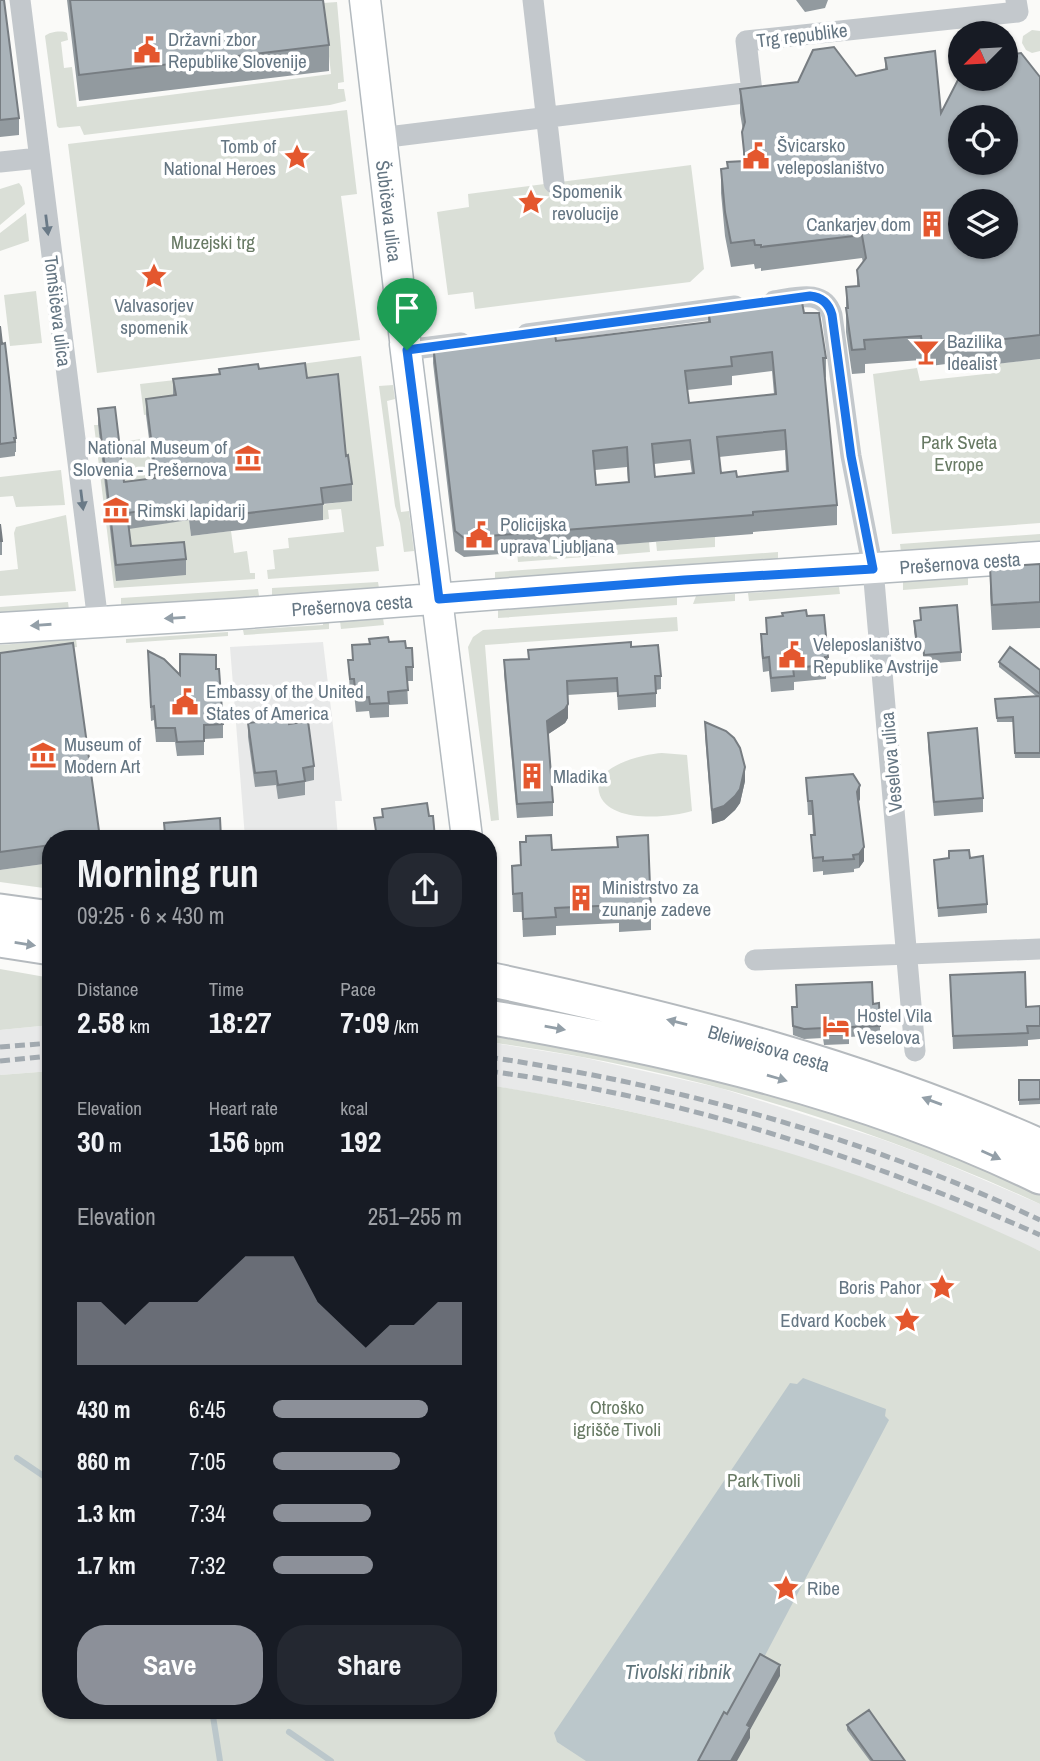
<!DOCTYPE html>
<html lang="en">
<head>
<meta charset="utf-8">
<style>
	:root { --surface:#171b24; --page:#242831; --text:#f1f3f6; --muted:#9ea1a6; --accent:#8c9099 }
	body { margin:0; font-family:"Archivo Narrow",sans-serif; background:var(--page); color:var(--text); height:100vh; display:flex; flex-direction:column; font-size:26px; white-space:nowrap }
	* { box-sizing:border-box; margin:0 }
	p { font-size:23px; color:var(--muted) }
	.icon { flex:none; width:38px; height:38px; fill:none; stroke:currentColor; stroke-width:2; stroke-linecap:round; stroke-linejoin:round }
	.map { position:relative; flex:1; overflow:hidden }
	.side { position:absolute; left:42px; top:830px; width:455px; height:889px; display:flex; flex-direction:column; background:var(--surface); border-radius:28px; box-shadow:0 2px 5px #0004 }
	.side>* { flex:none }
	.needle { width:46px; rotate:246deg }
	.buttons { position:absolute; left:948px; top:21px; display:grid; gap:14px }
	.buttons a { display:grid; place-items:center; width:70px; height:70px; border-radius:50%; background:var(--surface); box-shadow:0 2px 5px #0004; font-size:35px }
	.pin { position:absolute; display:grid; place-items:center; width:60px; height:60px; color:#fff; margin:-72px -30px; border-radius:50% 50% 50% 0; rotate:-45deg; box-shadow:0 0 7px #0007 }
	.pin .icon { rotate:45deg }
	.round { display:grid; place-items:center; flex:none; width:74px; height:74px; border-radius:28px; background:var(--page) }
	.head { display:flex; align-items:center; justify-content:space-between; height:119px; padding:0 35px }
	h1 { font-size:38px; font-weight:700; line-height:52px }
	.figures { display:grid; grid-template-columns:repeat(3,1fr); gap:10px; height:119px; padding:7px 35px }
	.figures div { display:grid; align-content:center }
	.figures b { font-size:30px; font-weight:700 }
	.figures small { font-size:19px; font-weight:400 }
	.figures p { font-size:19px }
	.chart { height:196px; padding:14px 35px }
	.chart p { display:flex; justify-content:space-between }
	.chart svg { width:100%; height:126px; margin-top:7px; fill:var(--accent); opacity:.7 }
	.primary-button { display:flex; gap:14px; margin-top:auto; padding:14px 35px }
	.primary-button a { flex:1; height:80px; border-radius:28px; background:var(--accent); color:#fff; font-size:28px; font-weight:700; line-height:80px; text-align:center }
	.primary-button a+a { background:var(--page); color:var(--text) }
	ul { padding:0 35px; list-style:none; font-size:23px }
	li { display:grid; grid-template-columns:112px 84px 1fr; align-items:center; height:52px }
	li i { height:18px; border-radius:9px; background:var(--accent) }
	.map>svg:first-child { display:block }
	.built { fill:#e8e9e9 }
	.green { fill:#dadfd7 }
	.water { fill:#bbc7cb }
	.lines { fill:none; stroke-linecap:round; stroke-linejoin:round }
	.stream { stroke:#bbc7cb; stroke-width:6 }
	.secondary-casing { stroke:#b3babf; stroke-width:33 }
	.primary-casing { stroke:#b5babe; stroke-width:37 }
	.street { stroke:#c3c8cc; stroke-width:21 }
	.secondary { stroke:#fff; stroke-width:30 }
	.primary { stroke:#fff; stroke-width:33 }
	.rail { stroke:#a2aab0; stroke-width:5; stroke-dasharray:10 5; stroke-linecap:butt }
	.wall { fill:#929a9f; fill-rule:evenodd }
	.shaded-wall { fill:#777d82 }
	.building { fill:#aab3b9; stroke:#777d82; stroke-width:2; fill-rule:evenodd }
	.oneway { fill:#6a7a87 }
	.oneway2 { fill:#939fa8 }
	.route-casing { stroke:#fff; stroke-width:14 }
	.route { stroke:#1a73e8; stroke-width:9 }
	.labels { text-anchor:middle; stroke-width:7; stroke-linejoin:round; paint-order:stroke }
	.street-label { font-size:19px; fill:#657683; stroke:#fff }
	.poi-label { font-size:19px; fill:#657683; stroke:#fff; text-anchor:start }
	.park-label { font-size:19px; fill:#687a64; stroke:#fff }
	.water-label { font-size:21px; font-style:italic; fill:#60757c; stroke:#fff }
</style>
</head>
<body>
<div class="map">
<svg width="1040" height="1761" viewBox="0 0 1040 1761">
	<rect width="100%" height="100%" fill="#fafaf8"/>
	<path class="built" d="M323 642 342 801H335L338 838H245L230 647Z
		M51 1025V1071L0 1075V1030Z
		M488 1042 581 1057 720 1088 881 1139 930 1157 1040 1204V1251L903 1192 755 1143 668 1120 592 1103 488 1085Z"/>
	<path class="green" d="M337 2 344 82 338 83V89H344L346 101 330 105 84 135 80 126 59 128 57 126 45 36C49 32 62 30 67 33L68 40 61 42 64 68 72 67 77 107 331 74 323 3Z
		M1032 30 1040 31V51L1032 53 1026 50 1022 43 1023 36Z
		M347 110 357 194 341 196 360 340 97 373 68 144Z
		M691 165 704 269 690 282 475 309 473 292 448 295 437 212 469 207 468 194Z
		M19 183 22 187 25 204 0 225V189Z
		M26 213 29 241 0 251V233Z
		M36 291 42 343 10 346 4 295Z
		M361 356 384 546 376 547 379 571 268 579 267 570 275 569 273 550 289 548 288 538 344 532 341 509 328 510 329 519 323 520 321 505 352 500 256 370Z
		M1040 359V523L892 534 873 374 917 368 920 381 995 373 994 364Z
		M219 375 176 411 144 415 140 384Z
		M393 385 395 399 387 401 401 512 409 511 414 551 404 552 400 523 395 506 379 386Z
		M94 425H98L117 581 131 562 120 461 126 455 128 441 147 438 156 494 158 524 189 520 191 536 231 531 234 553 247 551 250 573H255V579L114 588Z
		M61 470 65 505 16 507 13 496 0 497V477Z
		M66 515 76 591 0 596V571L18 569 14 533 16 527Z
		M1040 534V542L901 552 900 544Z
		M715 537V547L657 551 656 542Z
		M649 542 650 552 590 557 589 547Z
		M583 548 584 557 518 562 517 553Z
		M778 552V560L495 579V572Z
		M968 577V585L903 590V582Z
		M378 582 379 588 272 595V588Z
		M839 587 840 594 749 601 748 593Z
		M258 589 259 596 121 606V598Z
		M735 594V601L693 604 696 596Z
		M677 597V605L498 618V610Z
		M68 602 69 610 0 614V607Z
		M677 617 678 631 485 645 499 820 491 821 468 647 473 637 483 630Z
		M383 618 384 625 341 629 340 621Z
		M329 622V629L244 635 243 630 323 625V623Z
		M228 632V636L126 643V639Z
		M76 639 77 647 0 652V645Z
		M662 753 687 755 692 811C670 818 606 824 599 792 593 765 645 754 662 753Z
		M51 863V889L0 882V870Z
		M0 969 51 978V1025L0 1030Z
		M488 1033 580 1049 727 1081 873 1125 1040 1193V1204C866 1123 678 1067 488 1042Z
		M51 1071V1710H488V1085C678 1114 867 1167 1040 1251V1761H0V1075Z"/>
	<path class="water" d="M803 1378 886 1409 885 1416 889 1420 760 1665 704 1761H586L557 1742 554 1733 790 1383 797 1384Z"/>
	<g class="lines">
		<path class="stream" d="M17 1458 51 1481
			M212 1710 220 1761
			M263 1710 270 1716
			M289 1732 331 1761"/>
		<g class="secondary-casing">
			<path id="secondary" d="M365 0 405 340
				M405 344 467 838
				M0 628 234 614 633 584 1040 557"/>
		</g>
		<g class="primary-casing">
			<path id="primary" d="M0 911 51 918
				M0 940 51 948
				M488 979C680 1020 860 1066 1040 1146
				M488 1017C678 1050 865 1092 1040 1177"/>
		</g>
		<path class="street" d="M20 0 98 622
			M533 0 554 183
			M380 138 752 92 746 41 1018 12 1016 0
			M0 162 39 158
			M774 301C795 298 824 288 832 315L851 456 873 569 915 1051
			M527 334 735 306
			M406 350 461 343
			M755 960 1040 949"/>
		<use href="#secondary" class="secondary"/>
		<use href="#primary" class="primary"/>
		<path class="rail" d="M0 1047 51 1043
			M488 1057C678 1085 866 1138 1040 1220
			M0 1061 51 1056
			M488 1071C682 1097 862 1156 1040 1235"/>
	</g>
	<path class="wall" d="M0 0 19 118V135L0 137Z
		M67 0H323L329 45V71L79 101Z
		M796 0H828L825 8 805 12Z
		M885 58 941 113 1040 77V359L970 367V361L922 367 921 360 865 364V373L852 374 846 332V287L857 286V270L863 262 862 258 761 271V268L755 269 754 264 731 267 725 236 721 193V169L727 168 743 161V131L740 113V89L856 76 885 69Z
		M708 309 804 313 826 358V377L825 378 837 505V525L753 532V534L464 557 455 551 433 363V344L556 341 708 322ZM772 371 774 394 689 403 687 390 732 385V376ZM785 450 786 471 737 477 721 473 719 457ZM690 460 692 474 655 477 654 464ZM627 467 628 482 596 485 595 470Z
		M0 326 16 438V452H15V456L0 458Z
		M219 369H259L307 378 346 456 352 484V501L323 504V520L191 536 189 520 129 529 131 546 186 559V575L116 581 98 425V409L124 482 154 478 146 415V399L173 396V379L219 374Z
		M0 524 2 541V555H0Z
		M1040 564V628L992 630 990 593V567Z
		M920 608 961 652V661L924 664 923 652 917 653 914 631V621H920Z
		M807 616 828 657V671H826V679L794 682V690L771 692 769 671 763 672 761 648V634H766V618Z
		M389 642 406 648 413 667V681H407L408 704 389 705V717L370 718 369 711 356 712 354 693H350L348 660H352V645Z
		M631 647 661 676V689L656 690V707L618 710 617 692 567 695 568 718 565 723 548 734 553 802V816L517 818 504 674V660L528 659V650Z
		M148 651 180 675 216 669 223 724V738L204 739V755L177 756 175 742H156L154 720 151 721Z
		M0 653 51 838V863L0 870Z
		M999 662 1040 670V758H1015L1013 722H997L995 699 1036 696 999 667Z
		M263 711 289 724 314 766V780L305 782V795L278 799 276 785 255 787 248 737V723L263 721Z
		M705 722 745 781 740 803 735 810 724 820 712 824 705 736Z
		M928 733 983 798V812L934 816 928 746Z
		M806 778 860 799 858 803 864 861 859 868 854 869V872L823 875V871L813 872 811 835H813L812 815H808Z
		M520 842 552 850 651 912V930L619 932V923L556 926V935L523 937 522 912H513L512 884V866L521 865Z
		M949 851 970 858 987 904V913L938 917 934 860 949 858Z
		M950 975 1026 1007 1040 1006V1039L1028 1040V1046L953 1049Z
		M873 1004 880 1026V1035L849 1037V1044L824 1045 823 1038 804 1039 793 1035 792 1007Z
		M1019 1080H1040V1104L1019 1105Z
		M847 1725 905 1761H870L847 1730Z"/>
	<path class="shaded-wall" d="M568 704V718L565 723 547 735V721Z
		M745 767V781L740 803 735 810 724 820 712 824V810Z
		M860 785V799L857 806V792Z
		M864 847V861L859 868V854Z
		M780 1665V1676L750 1730V1738L737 1761H731L747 1725Z"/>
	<path class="building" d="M0 0H4L19 118 0 120Z
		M70 0H323L329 45 79 75Z
		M834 47 856 76 887 69 885 58 935 51 941 113 961 74V79H1006V55L1021 53 1040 77V335L970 343V337L922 343 921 336 864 340 865 349 852 350 846 308H848L846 287 859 286 857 270 866 258 862 235 761 247V245H755L754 240 731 243 725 212 721 169 728 168 727 162 745 161 742 132 745 122 740 89 798 82 813 50ZM961 117H1006V163H961ZM961 201H1006V247H961Z
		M801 297 804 313H819L826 358H823L837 505 753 512V515L464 538 455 531 433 344 554 329 556 341 582 338 710 322 708 309ZM772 352 776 394 689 403 685 371 732 366 731 357ZM785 430 788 471 737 477 736 471 721 473 717 437ZM690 440 694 473 655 477 652 444ZM627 447 629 482 596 485 593 451Z
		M0 326 2 344 5 343 16 438H14L15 442 0 444Z
		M305 363 307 378 338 374 346 456 348 455 352 484 321 488 323 504 191 520 189 504 127 513 131 546 184 542 186 559 116 565 98 409 115 407 124 482 156 478 146 399 176 395 173 379 220 374 219 369 258 364 259 369Z
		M0 524 2 541H0Z
		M1040 564V602L992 605 990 567Z
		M957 605 961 652 924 655 923 643H917L914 621 921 620 920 608Z
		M806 610 807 616 824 615 828 657H825L826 665 793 668 794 676 771 678 769 657 763 658 761 634H767L766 618 783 616 782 613Z
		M388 637 389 642 405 641 406 648H412L413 667H406L408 690 388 692 389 703 370 704 369 697 356 698 354 679H350L348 660H353L352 645 370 644 369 639Z
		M631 642V647L658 645 661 676H655L656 693 618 696 617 678 567 681 568 704 565 709 547 721 553 802 517 804 504 660 529 659 528 650Z
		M73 643 100 838H51V845L0 852V653Z
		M1010 647 1040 670V694L999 662Z
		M148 651 164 659 180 675V654L216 655V669H219L223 724 204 725V741L177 742 175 728H156L154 706 151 707Z
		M1040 696V753H1015L1013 717 997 718 995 699Z
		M287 708 289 724 308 721 314 766 303 768 305 781 278 785 276 771 255 773 248 723 265 721 263 711Z
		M705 722 726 731 734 738 740 748 745 767 740 789 735 796 724 806 712 810Z
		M977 728 983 798 934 802 928 733Z
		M853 774 860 785 857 792 864 847 859 854 853 855 854 859 823 861V857L813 858 811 835H815L812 801H808L806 778Z
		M427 803 429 816H433L435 838H377L374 818 383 817 382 809Z
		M220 818 221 838H147V836L165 834 164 823Z
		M551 835 552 850 618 847 617 837 648 835 651 912 619 914V905L555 908 556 917 523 919 522 893 513 894 512 866 521 865 520 842H526V836Z
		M969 850 970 858 983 856 987 904 938 908 934 860 949 858V851Z
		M1025 972 1026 1007 1040 1006V1026H1027L1028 1033 953 1036 950 975Z
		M872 982 873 1004 879 1003 880 1026 849 1027V1034L824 1035 823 1028 804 1029 793 1026 792 1007H797L796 985Z
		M1019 1080H1040V1099L1019 1100Z
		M760 1654 780 1665 747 1725 750 1727 731 1761H698L724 1712 727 1714Z
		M869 1710 905 1761H873L847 1725Z"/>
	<defs><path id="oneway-solid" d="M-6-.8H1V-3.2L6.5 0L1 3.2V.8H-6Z" transform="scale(1.75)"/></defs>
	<g class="oneway">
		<use href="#oneway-solid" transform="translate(47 225) rotate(83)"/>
		<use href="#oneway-solid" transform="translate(82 500) rotate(83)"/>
	</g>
	<g class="oneway2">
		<use href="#oneway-solid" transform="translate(175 618) rotate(177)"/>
		<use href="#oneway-solid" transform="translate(41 625) rotate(176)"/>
		<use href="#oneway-solid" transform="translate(25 944) rotate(9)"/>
		<use href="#oneway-solid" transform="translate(677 1022) rotate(-166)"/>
		<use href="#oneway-solid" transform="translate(555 1028) rotate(10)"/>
		<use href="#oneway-solid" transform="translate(777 1078) rotate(16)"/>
		<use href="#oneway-solid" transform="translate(932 1101) rotate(-160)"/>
		<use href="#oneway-solid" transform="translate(991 1155) rotate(24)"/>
	</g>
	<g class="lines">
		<g class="route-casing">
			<path id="route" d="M810 296C822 297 829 304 832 315L851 456 873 569 684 580 439 599 407 350Z"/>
		</g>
		<use href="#route" class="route"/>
	</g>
	<defs>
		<g id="civic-bare" transform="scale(2.1)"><path d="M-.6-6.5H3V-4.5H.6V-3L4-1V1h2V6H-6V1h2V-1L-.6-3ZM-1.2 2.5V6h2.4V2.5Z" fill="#e4572e" stroke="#fff" stroke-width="2.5" paint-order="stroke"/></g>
		<g id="sight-bare" transform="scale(2.1)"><path d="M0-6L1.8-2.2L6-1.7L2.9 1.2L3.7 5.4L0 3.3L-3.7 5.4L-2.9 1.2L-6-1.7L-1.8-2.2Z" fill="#e4572e" stroke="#fff" stroke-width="2.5" paint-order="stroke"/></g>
		<g id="building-bare" transform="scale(2.1)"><path d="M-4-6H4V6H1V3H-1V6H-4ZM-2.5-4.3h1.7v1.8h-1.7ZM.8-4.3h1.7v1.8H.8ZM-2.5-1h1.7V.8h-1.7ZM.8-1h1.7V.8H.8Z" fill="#e4572e" stroke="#fff" stroke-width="2.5" paint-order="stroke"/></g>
		<g id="bar-bare" transform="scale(2.1)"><path d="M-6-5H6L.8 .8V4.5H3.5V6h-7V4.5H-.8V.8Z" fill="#e4572e" stroke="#fff" stroke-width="2.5" paint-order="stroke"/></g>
		<g id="museum-bare" transform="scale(2.1)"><path d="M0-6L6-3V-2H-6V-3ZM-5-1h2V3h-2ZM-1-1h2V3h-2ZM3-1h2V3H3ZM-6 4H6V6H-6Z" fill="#e4572e" stroke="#fff" stroke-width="2.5" paint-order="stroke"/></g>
		<g id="hotel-bare" transform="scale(2.1)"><path d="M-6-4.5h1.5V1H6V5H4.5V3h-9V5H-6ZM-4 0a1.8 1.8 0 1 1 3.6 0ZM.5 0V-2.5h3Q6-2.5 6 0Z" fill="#e4572e" stroke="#fff" stroke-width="2.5" paint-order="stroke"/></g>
	</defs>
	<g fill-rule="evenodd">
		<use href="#civic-bare" x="147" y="50"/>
		<use href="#civic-bare" x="756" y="156"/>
		<use href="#sight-bare" x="297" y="157"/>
		<use href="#sight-bare" x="531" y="202"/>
		<use href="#building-bare" x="932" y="224"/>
		<use href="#sight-bare" x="154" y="276"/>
		<use href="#bar-bare" x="926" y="352"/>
		<use href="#museum-bare" x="248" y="458"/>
		<use href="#museum-bare" x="116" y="510"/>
		<use href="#civic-bare" x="479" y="535"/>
		<use href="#civic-bare" x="792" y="655"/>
		<use href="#civic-bare" x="185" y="702"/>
		<use href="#museum-bare" x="43" y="755"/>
		<use href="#building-bare" x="532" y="776"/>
		<use href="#building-bare" x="581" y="898"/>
		<use href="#hotel-bare" x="836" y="1026"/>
		<use href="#sight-bare" x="942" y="1287"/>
		<use href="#sight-bare" x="907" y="1320"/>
		<use href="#sight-bare" x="786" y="1588"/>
	</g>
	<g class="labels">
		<g class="street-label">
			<text transform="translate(802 35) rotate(-7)" y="7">Trg republike</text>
			<text transform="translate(389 211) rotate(83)" y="7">Šubičeva ulica</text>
			<text transform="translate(58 311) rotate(83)" y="7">Tomšičeva ulica</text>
			<text transform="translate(960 563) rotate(-4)" y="7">Prešernova cesta</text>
			<text transform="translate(352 605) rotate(-4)" y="7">Prešernova cesta</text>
			<text transform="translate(891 762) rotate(-95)" y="7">Veselova ulica</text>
			<text transform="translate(769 1048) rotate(16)" y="7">Bleiweisova cesta</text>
		</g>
		<g class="poi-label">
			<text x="168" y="46">Državni zbor<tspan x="168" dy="22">Republike Slovenije</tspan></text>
			<text x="777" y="152">Švicarsko<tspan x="777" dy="22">veleposlaništvo</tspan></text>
			<text x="276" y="153" text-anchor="end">Tomb of<tspan x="276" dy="22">National Heroes</tspan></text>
			<text x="552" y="198">Spomenik<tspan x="552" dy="22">revolucije</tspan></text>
			<text x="911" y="231" text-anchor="end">Cankarjev dom</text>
			<text x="154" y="312" text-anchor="middle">Valvasorjev<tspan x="154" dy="22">spomenik</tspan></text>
			<text x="947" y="348">Bazilika<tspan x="947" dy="22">Idealist</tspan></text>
			<text x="227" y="454" text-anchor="end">National Museum of<tspan x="227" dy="22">Slovenia - Prešernova</tspan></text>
			<text x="137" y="517">Rimski lapidarij</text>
			<text x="500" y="531">Policijska<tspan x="500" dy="22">uprava Ljubljana</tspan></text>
			<text x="813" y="651">Veleposlaništvo<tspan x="813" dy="22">Republike Avstrije</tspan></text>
			<text x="206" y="698">Embassy of the United<tspan x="206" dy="22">States of America</tspan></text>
			<text x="64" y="751">Museum of<tspan x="64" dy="22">Modern Art</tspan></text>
			<text x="553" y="783">Mladika</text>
			<text x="602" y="894">Ministrstvo za<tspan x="602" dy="22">zunanje zadeve</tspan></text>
			<text x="857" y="1022">Hostel Vila<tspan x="857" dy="22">Veselova</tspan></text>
			<text x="921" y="1294" text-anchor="end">Boris Pahor</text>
			<text x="886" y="1327" text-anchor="end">Edvard Kocbek</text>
			<text x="807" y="1595">Ribe</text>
		</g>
		<g class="park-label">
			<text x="213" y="249">Muzejski trg</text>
			<text x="959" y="449">Park Sveta<tspan x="959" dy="22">Evrope</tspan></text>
			<text x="617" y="1414">Otroško<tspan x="617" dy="22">igrišče Tivoli</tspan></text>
			<text x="764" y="1487">Park Tivoli</text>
		</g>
		<g class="water-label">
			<text x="678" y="1679">Tivolski ribnik</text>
		</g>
	</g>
</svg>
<div class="buttons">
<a><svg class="needle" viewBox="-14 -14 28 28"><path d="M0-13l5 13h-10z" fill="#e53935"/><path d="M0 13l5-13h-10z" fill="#9ea1a6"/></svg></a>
<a><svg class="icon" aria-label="locate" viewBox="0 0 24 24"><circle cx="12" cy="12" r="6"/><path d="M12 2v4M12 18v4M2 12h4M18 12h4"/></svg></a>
<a><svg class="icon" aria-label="layers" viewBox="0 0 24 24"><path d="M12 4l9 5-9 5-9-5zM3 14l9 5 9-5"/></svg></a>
</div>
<div class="pin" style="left:407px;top:350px;background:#1e9e55"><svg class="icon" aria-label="arrive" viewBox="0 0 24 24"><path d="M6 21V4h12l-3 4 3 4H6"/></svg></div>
<section class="side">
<div class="head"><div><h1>Morning run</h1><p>09:25 · 6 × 430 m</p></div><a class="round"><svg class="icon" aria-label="share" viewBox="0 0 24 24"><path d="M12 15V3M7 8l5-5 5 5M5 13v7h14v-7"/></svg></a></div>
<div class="figures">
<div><p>Distance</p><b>2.58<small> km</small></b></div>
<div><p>Time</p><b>18:27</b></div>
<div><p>Pace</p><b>7:09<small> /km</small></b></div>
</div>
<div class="figures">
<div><p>Elevation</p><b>30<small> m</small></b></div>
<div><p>Heart rate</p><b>156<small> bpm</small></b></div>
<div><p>kcal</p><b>192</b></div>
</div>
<div class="chart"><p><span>Elevation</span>251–255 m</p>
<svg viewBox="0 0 160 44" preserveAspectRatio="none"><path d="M0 44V22L10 22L20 30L30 22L40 22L50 22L60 14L70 6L80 6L90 6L100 22L110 30L120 38L130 30L140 30L150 22L160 22V44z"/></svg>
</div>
<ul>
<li><b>430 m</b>6:45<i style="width:82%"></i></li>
<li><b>860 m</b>7:05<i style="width:67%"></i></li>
<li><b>1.3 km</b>7:34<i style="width:52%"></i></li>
<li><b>1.7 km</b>7:32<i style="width:53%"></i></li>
</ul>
<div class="primary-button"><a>Save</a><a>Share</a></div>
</section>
</div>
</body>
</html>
